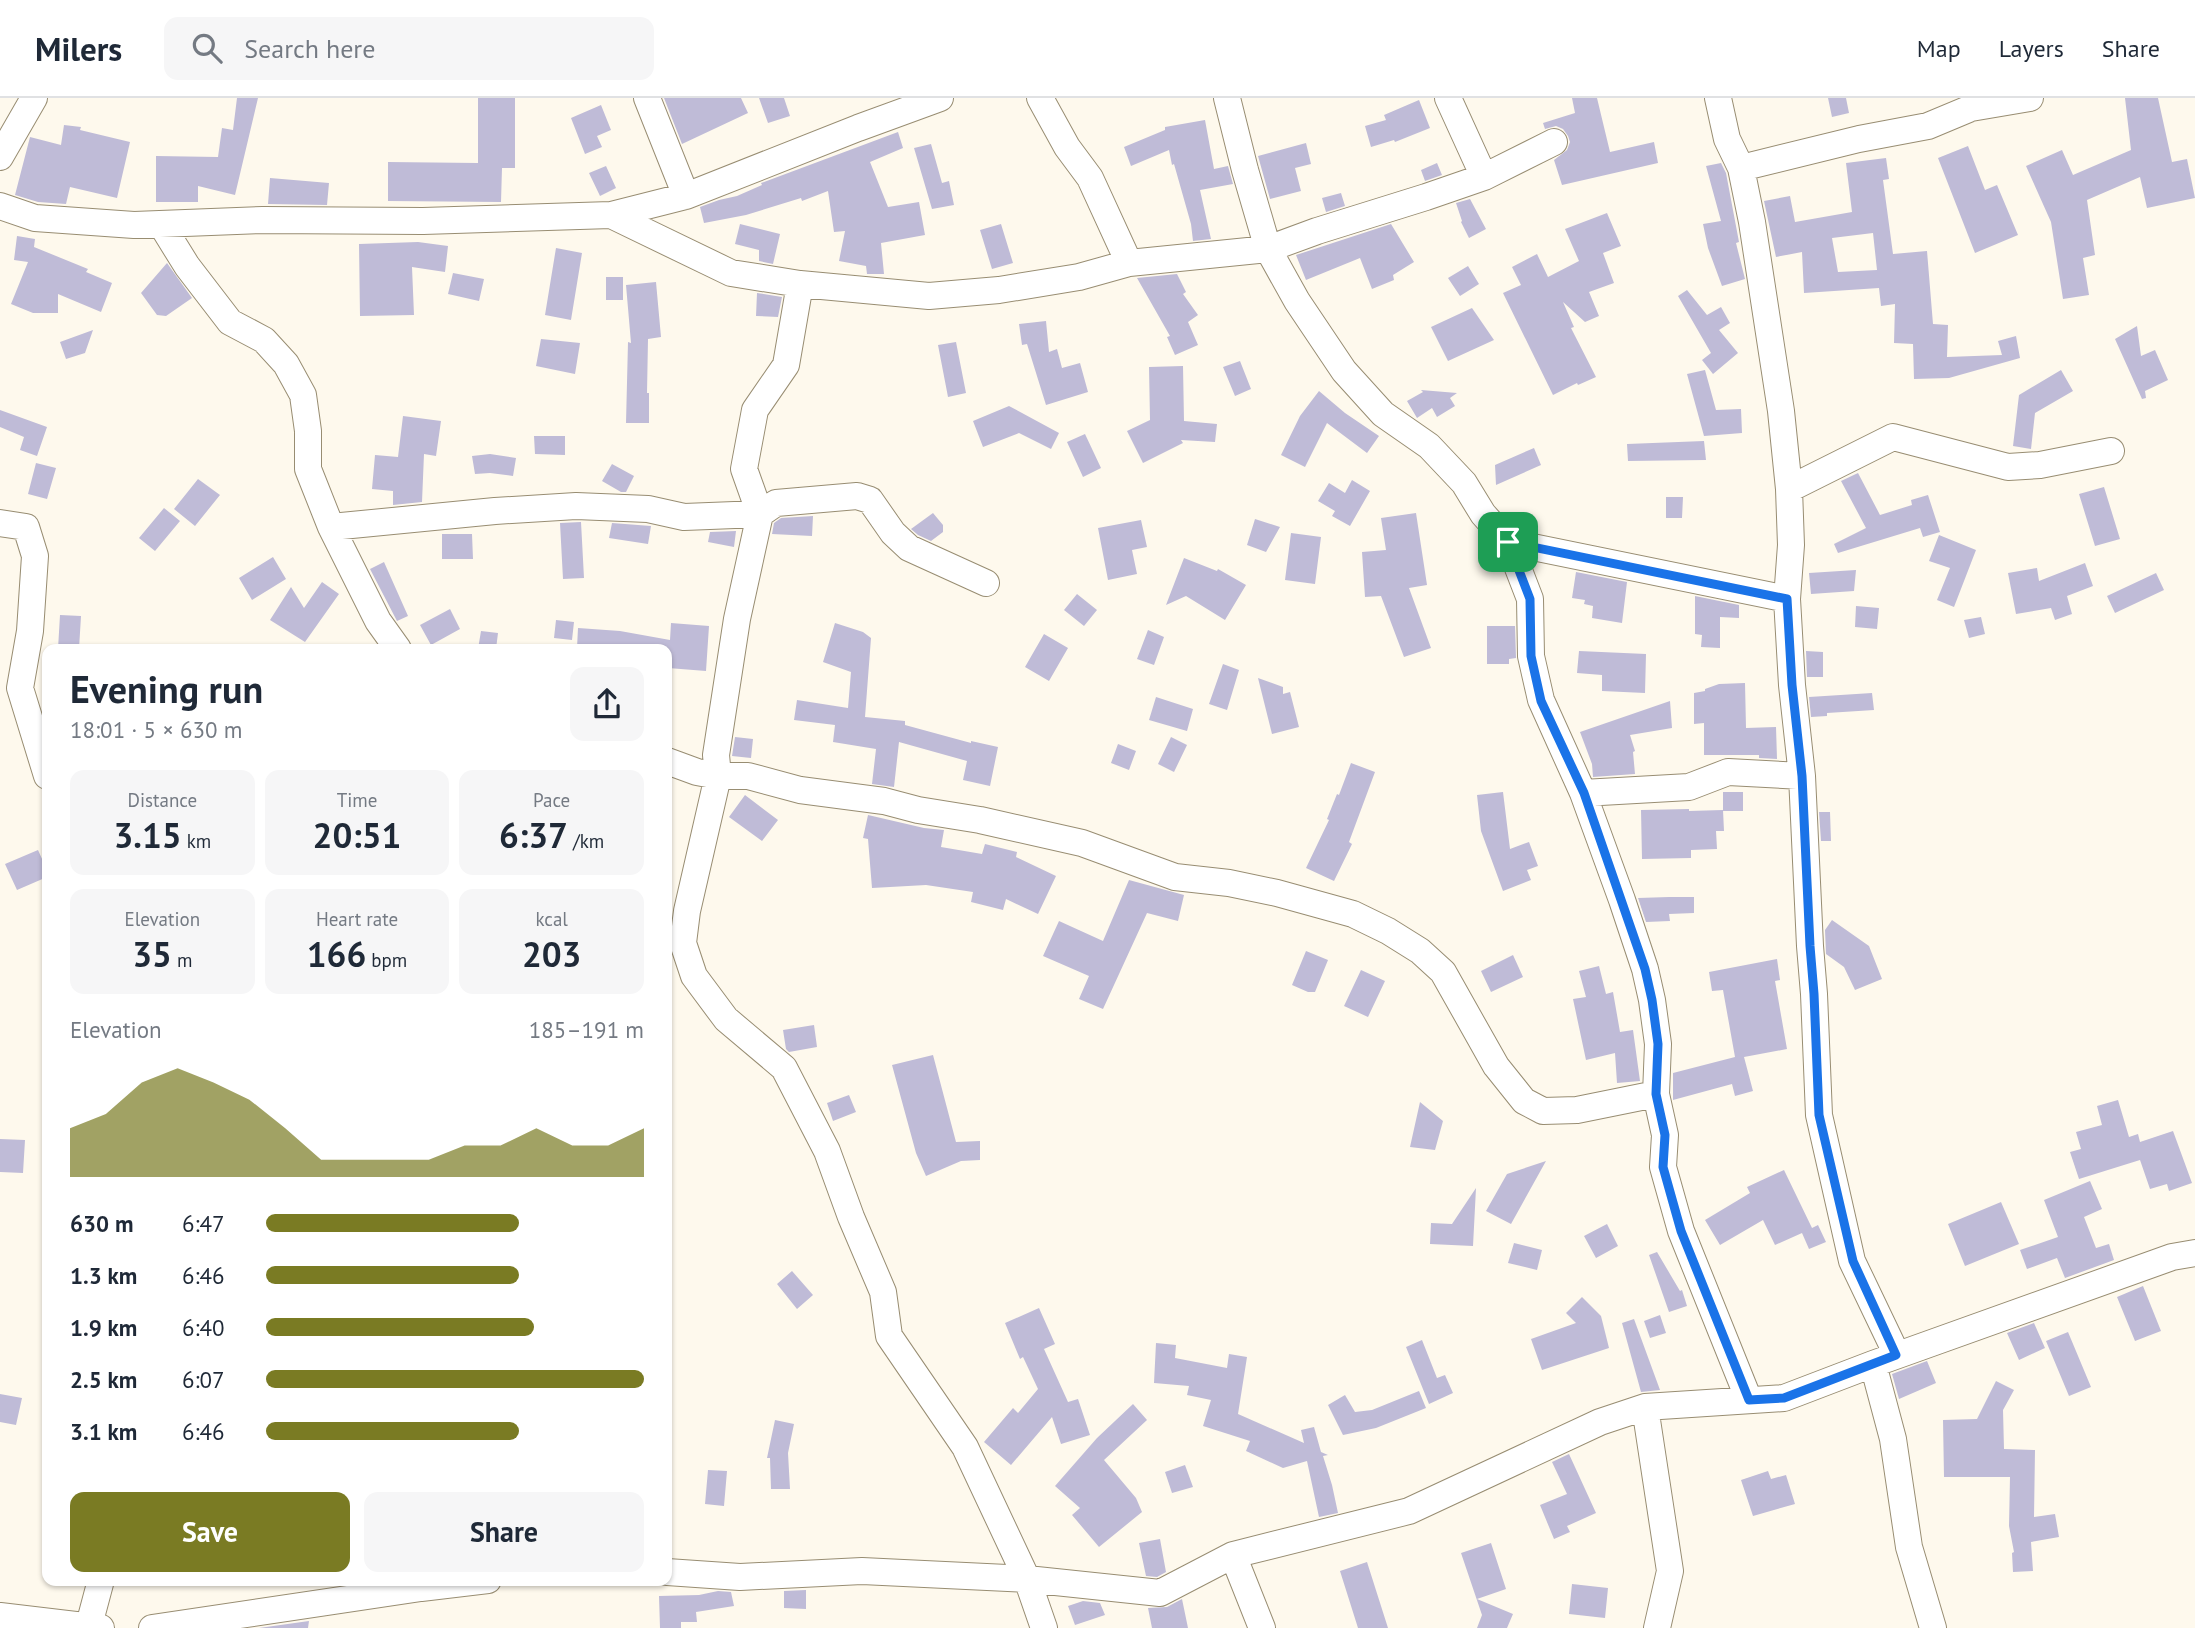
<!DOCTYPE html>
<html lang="en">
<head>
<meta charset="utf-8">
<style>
	:root { --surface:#fff; --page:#f6f6f7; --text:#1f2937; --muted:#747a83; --line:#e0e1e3; --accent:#7a7b23 }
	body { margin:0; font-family:"PT Sans",sans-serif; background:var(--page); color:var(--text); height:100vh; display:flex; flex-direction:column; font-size:26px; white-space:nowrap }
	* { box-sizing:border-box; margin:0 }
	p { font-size:23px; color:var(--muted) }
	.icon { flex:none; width:38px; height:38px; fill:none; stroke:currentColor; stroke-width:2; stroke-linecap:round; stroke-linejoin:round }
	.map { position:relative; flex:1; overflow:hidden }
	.details { position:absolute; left:42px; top:546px; width:630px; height:942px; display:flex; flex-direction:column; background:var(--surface); border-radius:14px; box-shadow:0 2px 5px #0004 }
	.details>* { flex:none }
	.pin { position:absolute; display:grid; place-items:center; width:60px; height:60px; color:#fff; margin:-30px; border-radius:14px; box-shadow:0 4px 10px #0006 }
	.round { display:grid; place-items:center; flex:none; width:74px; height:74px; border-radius:14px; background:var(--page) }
	.headline { display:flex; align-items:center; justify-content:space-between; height:119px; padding:0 28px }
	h1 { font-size:38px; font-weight:700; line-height:52px }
	.figures { display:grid; grid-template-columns:repeat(3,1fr); gap:10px; height:119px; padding:7px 28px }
	.figures div { display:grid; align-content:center; border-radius:14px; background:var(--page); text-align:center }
	.figures b { font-size:35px; font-weight:700 }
	.figures small { font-size:19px; font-weight:400 }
	.figures p { font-size:19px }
	.chart { height:196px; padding:14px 28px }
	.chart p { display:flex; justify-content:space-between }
	.chart svg { width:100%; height:126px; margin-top:7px; fill:var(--accent); opacity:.7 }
	.button { display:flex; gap:14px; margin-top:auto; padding:14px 28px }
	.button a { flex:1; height:80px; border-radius:14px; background:var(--accent); color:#fff; font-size:28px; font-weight:700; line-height:80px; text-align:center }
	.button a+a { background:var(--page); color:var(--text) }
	ul { padding:0 28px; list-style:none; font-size:23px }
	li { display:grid; grid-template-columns:112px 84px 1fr; align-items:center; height:52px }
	li i { height:18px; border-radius:9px; background:var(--accent) }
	header { display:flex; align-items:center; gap:42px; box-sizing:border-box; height:98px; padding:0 35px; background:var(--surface); border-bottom:2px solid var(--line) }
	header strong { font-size:33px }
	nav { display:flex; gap:38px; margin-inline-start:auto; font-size:24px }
	.search { width:490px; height:63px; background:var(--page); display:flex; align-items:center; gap:18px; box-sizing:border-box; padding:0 24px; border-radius:14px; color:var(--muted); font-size:26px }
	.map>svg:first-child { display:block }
	.building { fill:#bfbbd7; fill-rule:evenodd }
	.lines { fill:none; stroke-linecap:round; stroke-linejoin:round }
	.street-casing { stroke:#988d72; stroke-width:28 }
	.street { stroke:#fff; stroke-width:26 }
	.route-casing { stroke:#fff; stroke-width:14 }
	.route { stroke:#1a73e8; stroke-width:9 }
</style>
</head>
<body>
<header>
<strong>Milers</strong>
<div class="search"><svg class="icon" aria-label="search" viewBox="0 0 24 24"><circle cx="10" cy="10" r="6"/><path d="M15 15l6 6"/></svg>Search here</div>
<nav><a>Map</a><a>Layers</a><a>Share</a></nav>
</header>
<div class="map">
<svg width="2195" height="1530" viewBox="0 0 2195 1530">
	<rect width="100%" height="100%" fill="#fef9ed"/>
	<path class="building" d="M237 0H258L235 97 198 88V104H156V58L218 59 222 30 233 32Z
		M478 0H515V70H502L501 104 388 103V64L478 65Z
		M664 0H741L748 15 682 46Z
		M759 0H784L790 18 768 25Z
		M1572 0H1597L1610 54 1654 44 1658 65 1562 87 1554 62 1567 52 1570 44 1568 38 1563 31 1556 28 1545 31 1543 25 1575 15Z
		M1828 0H1846L1849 15 1832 19Z
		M2125 0H2158L2172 64 2187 61 2195 100 2147 110 2140 79 2087 102 2095 157 2083 160 2089 197 2063 201 2051 124 2026 68 2062 52 2073 77 2131 52Z
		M1419 2 1430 30 1395 44 1394 42 1371 49 1365 28 1386 22 1384 17Z
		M601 7 611 32 597 38 602 49 585 56 571 20Z
		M1205 22 1214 71 1228 68 1233 86 1200 92 1211 141 1193 143 1191 126 1174 66 1172 67 1169 52 1131 68 1124 49 1165 32V29Z
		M64 27 81 29 80 32 130 44 117 100 70 89 66 106 38 104 15 97 30 39 61 47Z
		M898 34 903 50 870 64 888 109 919 104 925 137 881 145 884 176H867L866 168 839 163 845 133 834 134 828 93 802 103 801 100 746 117 704 125 700 109 719 102 737 98 762 87 761 85Z
		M1306 45 1311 66 1295 70 1301 93 1270 101 1258 58Z
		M931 46 942 85 949 83 954 107 932 111 914 50Z
		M1968 48 1985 92 1997 87 2018 137 1975 155 1938 60Z
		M1886 60 1889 81 1883 82 1893 156 1927 153 1933 226 1948 227 1947 259 2002 257 1998 243 2016 238 2020 260 1949 280 1914 281 1913 246 1894 245 1895 206 1881 208 1879 190 1804 195 1802 154 1776 159 1764 103 1790 98 1795 124 1852 114 1846 65ZM1873 135 1877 172 1838 174 1832 140Z
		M1437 65 1442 77 1425 83 1421 72Z
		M1721 65 1726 75 1739 144 1736 145 1745 181 1722 188 1708 150 1703 126 1721 123 1706 68Z
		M606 68 616 90 600 98 589 75Z
		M270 80 329 85 327 107 268 106Z
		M1341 95 1345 108 1326 114 1322 100Z
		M1470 101 1486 131 1469 140 1461 124 1462 123 1456 105Z
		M1607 115 1621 148 1603 155 1614 185 1589 194 1599 218 1585 224 1563 204 1574 229 1571 230 1596 279 1578 287 1577 285 1553 297 1503 195 1521 187 1512 169 1537 156 1548 179 1579 163 1565 131Z
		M740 126 780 136 773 166 759 163V152L735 146Z
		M1001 126 1013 165 992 171 980 132Z
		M1391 126 1414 164 1393 177 1394 182 1372 191 1360 160 1306 182 1296 157Z
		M17 138 35 141 34 149 88 171 86 174 112 185 101 214 58 196V215H33L11 206 28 164 14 162Z
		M418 144 448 148 445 174 412 169 414 217 360 218 359 146Z
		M556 150 582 155 571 222 545 217Z
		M167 165 192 200 166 218 157 217 141 195Z
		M1468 168 1479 186 1460 198 1448 180Z
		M453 175 484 181 479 203 448 196Z
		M1177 176 1186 194 1183 196 1198 217 1188 224 1198 247 1175 257 1167 239 1170 238 1137 180Z
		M606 179H623V202H606Z
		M656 184 661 239 648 241 647 295H649V325H626L628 244 631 245 626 187Z
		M1687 192 1707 217 1721 209 1730 225 1719 232 1738 255 1713 276 1702 262 1711 255 1678 198Z
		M757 195 782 199 778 219 756 218Z
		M1472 210 1494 242 1448 263 1431 229Z
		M1046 223 1049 254 1057 251 1062 270 1080 265 1088 294 1046 307 1027 246 1022 247 1019 226Z
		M2137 228 2141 258 2155 252 2168 282 2145 293 2146 300 2142 301 2115 241Z
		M93 232 85 255 66 261 60 244Z
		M541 241 580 245 575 276 536 268Z
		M956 244 966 295 948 299 938 247Z
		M1240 263 1251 291 1235 298 1223 269Z
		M1183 268 1184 323 1217 326 1215 344 1181 342 1183 345 1143 365 1127 333 1150 322 1149 269Z
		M1705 272 1716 312 1741 311 1742 335 1704 338 1687 276Z
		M2061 272 2073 293 2035 315 2031 351 2013 348 2019 297Z
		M1421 292 1457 295 1450 300 1455 308 1437 319 1432 310 1417 320 1407 303 1423 294Z
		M1319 293 1345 315 1379 338 1367 355 1327 325 1305 369 1281 357 1300 318Z
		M1009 308 1059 335 1051 351 1019 335 983 349 973 323Z
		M0 312 47 329 37 358 20 352 24 339 0 329Z
		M403 318 441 323 436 358 424 356 422 404 393 407V393L372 391 375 357 398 359Z
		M1085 336 1101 370 1083 379 1067 344Z
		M534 338H565V357L535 356Z
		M1704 343 1706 362 1628 363 1627 346Z
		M1534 350 1541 367 1496 387 1495 367Z
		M490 356 516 360 513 378 490 375 475 376 472 358Z
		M36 365 56 370 47 401 28 396Z
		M612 366 634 378 626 394H621L602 383Z
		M1858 375 1880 417 1912 407 1911 402 1928 397 1940 434 1923 439 1920 430 1838 455 1834 446 1866 430 1841 383Z
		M198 381 220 397 195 428 174 411Z
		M1352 382 1370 393 1350 428 1332 418 1335 413 1318 403 1329 385 1345 395Z
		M2104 389 2120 441 2095 448 2079 396Z
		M1666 399H1683L1682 420H1666Z
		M164 410 180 423 155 453 139 440Z
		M933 415 943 427V434L931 443 918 437 911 431Z
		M1416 415 1427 487 1409 490 1431 550 1404 559 1381 498 1365 499 1362 454 1386 452 1381 420Z
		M813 418 812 438 772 436 774 425 781 420Z
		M1255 421 1280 429 1266 454 1247 447Z
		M1141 422 1147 449 1132 452 1137 476 1108 482 1098 430Z
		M581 424 584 480 563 481 560 425Z
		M612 425 651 428 648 446 609 440Z
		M736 433 734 449 708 444 710 434Z
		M1291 435 1321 439 1315 486 1285 482Z
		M442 436H472L473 461H442Z
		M1939 437 1976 452 1954 509 1937 502 1950 470 1929 463Z
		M273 459 286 481 252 502 239 480Z
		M1184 460 1217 473 1218 471 1246 487 1225 522 1186 498 1166 507Z
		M384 464 408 518 397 523 370 471Z
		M2085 465 2093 488 2067 498 2072 516 2055 522 2051 510 2016 516 2008 475 2037 470 2039 483Z
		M1856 472 1854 493 1811 496 1809 475Z
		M1576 474 1627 484 1622 525 1592 520 1593 508 1584 506 1585 502 1572 500Z
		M2156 475 2164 492 2115 515 2107 498Z
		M322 484 339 496 305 544 270 522 291 489 304 510Z
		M1077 496 1097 512 1084 528 1064 512Z
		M1695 498 1739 507V520L1720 519V550L1701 549 1702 537 1695 536Z
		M1856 508 1879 510 1877 531 1855 529Z
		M450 511 460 531 431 547 420 527Z
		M60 517 81 518 79 551H58Z
		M1981 519 1985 536 1969 540 1964 522Z
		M556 522 574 524 572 542 554 540Z
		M671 525 709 528 706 573 668 570 669 551 577 550 578 530 620 533 670 542Z
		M835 525 863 534 871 540 865 619 905 623V627L971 645V643L998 649 990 688 963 682 967 663 899 644 894 689 872 686 876 651 833 644 835 627 794 622 797 602 848 610 851 574 823 564Z
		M1487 528H1515L1516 560 1509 561V566H1487Z
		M1148 532 1164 539 1154 567 1137 561Z
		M481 533 498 535 496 551H478Z
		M1044 536 1068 550 1049 583 1025 569Z
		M1579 553 1646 556 1645 595 1602 593V577L1577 575Z
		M1806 553 1823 554V579H1807Z
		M1223 566 1239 572 1227 612 1209 606Z
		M1258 580 1283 589V596L1290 594 1299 629 1272 636Z
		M1745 585 1746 630 1776 629 1777 661 1759 660V657H1704V625L1694 626V595L1705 593V591L1719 586Z
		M1872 595 1874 612 1827 615V618L1811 619 1809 599Z
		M1156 599 1193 611 1187 633 1149 622Z
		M1670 603 1672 630 1630 637 1635 653 1633 654 1635 676 1593 679 1592 666 1580 634Z
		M735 639 753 641 751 660 732 658Z
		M1171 639 1187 647 1174 674 1158 666Z
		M1118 646 1136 653 1129 672 1111 665Z
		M1351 665 1375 674 1349 744 1352 746 1334 783 1306 770 1329 722 1327 721 1337 696 1339 697Z
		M1503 694 1510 751 1529 744 1538 768 1527 772 1531 782 1503 793 1481 733 1477 697Z
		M1723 694H1743V713H1723Z
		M745 697 778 722 762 743 729 719Z
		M1689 711V713L1723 712 1724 733H1716L1717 751 1691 752V760L1642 761 1641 712Z
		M1819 714H1830L1831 743H1821Z
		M868 717 924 730 944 732 941 749 982 756 985 746 1017 754 1016 759 1056 778 1038 816 1006 801 1003 812 971 804 973 794 926 787 872 790 868 741 863 740Z
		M38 752 47 772V779L17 792 5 766Z
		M1129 782 1184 797 1178 823 1147 815 1103 911 1079 901 1089 878 1043 858 1059 823 1103 843Z
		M1669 799H1694V815L1669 816 1670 823 1646 824 1638 800Z
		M1832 822 1869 848 1882 881 1855 892 1844 869 1826 856 1825 832Z
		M1306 853 1328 862 1315 894H1308L1292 887Z
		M1513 857 1523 879 1491 894 1481 873Z
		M1777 861 1780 882 1775 883 1787 951 1744 959 1753 993 1735 998 1732 986 1673 1002V975L1735 959 1723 892 1712 893 1709 874Z
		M1599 868 1606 896 1613 894 1620 934 1633 932 1640 983 1617 985 1615 955 1586 962 1573 901 1586 899 1579 873Z
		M1361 872 1385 883 1368 919 1344 908Z
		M814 927 817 949 789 954 786 951 783 932Z
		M933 957 956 1044 980 1043V1062L961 1063 926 1078 916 1055 892 967Z
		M849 997 856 1014 833 1023 827 1005Z
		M2118 1002 2129 1039 2138 1036 2140 1044 2173 1033 2192 1085 2169 1093 2167 1086 2150 1091 2140 1062 2079 1081 2070 1054 2081 1051 2076 1034 2102 1027 2097 1008Z
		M1420 1004 1443 1023 1435 1052 1410 1049Z
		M0 1041 25 1042 23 1075 0 1074Z
		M1546 1063 1511 1126 1486 1113 1507 1076Z
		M1784 1072 1812 1130 1818 1127 1826 1144 1809 1151 1802 1135 1775 1147 1763 1122 1720 1147 1705 1122 1750 1095 1747 1089Z
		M2090 1083 2102 1111 2084 1119 2096 1150 2109 1146 2114 1162 2065 1180 2057 1160 2027 1171 2020 1152 2058 1139 2044 1102Z
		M1476 1090 1473 1148 1430 1146 1431 1125 1452 1126Z
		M2001 1104 2019 1146 1965 1168 1948 1126Z
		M1607 1126 1618 1148 1596 1160 1584 1138Z
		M1514 1145 1542 1152 1537 1172 1508 1165Z
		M1657 1154 1680 1193 1682 1192 1687 1208 1669 1214 1649 1157Z
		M792 1173 813 1197 797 1211 777 1186Z
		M2143 1188 2161 1233 2135 1243 2117 1199Z
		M1582 1199 1601 1218 1609 1250 1542 1272 1531 1241 1576 1225 1566 1215Z
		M1039 1210 1055 1246 1044 1251 1068 1304 1078 1301 1090 1337 1061 1346 1052 1319 1011 1367 984 1344 1013 1310 1018 1315 1038 1291 1023 1259 1020 1261 1005 1225Z
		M1660 1217 1666 1235 1650 1240 1644 1223Z
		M1634 1221 1660 1292 1641 1294 1622 1225Z
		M2034 1225 2045 1250 2019 1262 2007 1235Z
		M2068 1234 2091 1289 2069 1298 2046 1243Z
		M1422 1242 1437 1280 1445 1277 1453 1295 1429 1306 1406 1249Z
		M1156 1245 1176 1247 1175 1260 1227 1270 1229 1256 1247 1259 1238 1316 1304 1345 1301 1332 1314 1329 1321 1354 1328 1357 1323 1358 1332 1387 1338 1415 1319 1419 1307 1363 1283 1370 1246 1353 1250 1343 1203 1328 1211 1302 1187 1297 1189 1288 1154 1285Z
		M1927 1263 1936 1285 1899 1301 1892 1276Z
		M1996 1283 2014 1292 2003 1312 2004 1351 2035 1352 2034 1419 2055 1416 2059 1439 2031 1444 2033 1473 2013 1474 2012 1455 2014 1454 2009 1428 2010 1379H1944L1943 1322 1977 1321Z
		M1419 1293 1426 1310 1376 1330 1343 1337 1328 1307 1345 1297 1355 1314 1372 1312Z
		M0 1296 22 1300 16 1327 0 1324Z
		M1133 1306 1147 1322 1104 1362 1136 1400 1142 1414 1099 1449 1072 1417 1080 1410 1055 1388 1097 1340Z
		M775 1322 794 1326 788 1355 790 1391H771L770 1360H767Z
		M1569 1356 1596 1415 1567 1428 1570 1434 1554 1441 1540 1407 1567 1396 1552 1364Z
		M1185 1367 1193 1389 1172 1395 1165 1374Z
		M708 1372 727 1373 724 1408 705 1406Z
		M1768 1373 1771 1381 1786 1377 1795 1406 1753 1418 1741 1382Z
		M1160 1441 1166 1474 1157 1479 1146 1478 1139 1445Z
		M1491 1445 1506 1491 1477 1501 1513 1516 1507 1530H1477L1482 1517 1461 1455Z
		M1367 1464 1388 1530H1358L1340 1473Z
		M1572 1486 1608 1490 1605 1520 1569 1516Z
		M806 1492V1511L784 1510V1493Z
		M718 1493 731 1494 734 1508 696 1514 697 1524H681V1530H660L659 1498 699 1497Z
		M1182 1501 1188 1530H1152L1148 1510 1167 1509Z
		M1083 1503 1100 1505 1105 1517 1075 1527 1068 1508Z
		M309 1523 308 1530H259Z"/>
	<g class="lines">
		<g class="street-casing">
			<path id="street" d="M647 0 686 98
				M1040 0 1067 49 1090 80 1129 165
				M1227 0 1245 72 1268 151 1297 203 1344 273 1383 316 1429 348 1464 385 1483 416 1508 444 1530 501 1531 558 1541 602 1583 695 1689 689 1728 674 1802 678
				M1448 0 1484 79
				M1718 0 1727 41 1741 70 1752 124 1781 313 1789 391 1791 447 1787 501 1792 587 1802 678 1810 848 1814 896 1819 1017 1852 1163 1897 1257
				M0 59 34 0
				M1741 70 1859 41 1928 28 1971 10 2030 0
				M0 108 35 120 134 127 263 122 423 123 611 117 686 98 858 30 940 0
				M611 117 731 175 800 186 929 198 999 192 1079 179 1129 165 1268 151 1317 133 1426 99 1484 79 1554 44
				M161 126 187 168 230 224 264 242 286 266 303 297 308 333V371L331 429 378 523 398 551
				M800 186 786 267 755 312 744 371 760 416 737 521 716 657 718 678H748L800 692 884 703 918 712 980 722 1082 745 1175 779 1229 785 1277 795 1353 816 1388 833 1420 853 1443 874 1496 968 1524 1003 1543 1013 1577 1012 1656 996
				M1789 391 1893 339 2008 369 2040 367 2111 353
				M0 425 26 429 35 458 30 533 20 590 47 678
				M331 429 495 413 576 408 648 411 684 419 760 416 776 405 857 398 870 402 893 435 909 450 986 485
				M1508 444 1787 501
				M667 663 697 674 718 678 687 813 683 845 694 878 726 921 784 970 827 1053 851 1119 883 1194 889 1238 965 1349 1027 1481 1044 1530
				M1583 695 1622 802 1645 871 1652 902 1658 946 1656 996 1665 1037 1663 1069 1681 1133 1749 1302
				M1873 1266 1893 1341 1909 1449 1933 1530
				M1645 1309 1670 1473 1657 1530
				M1233 1457 1262 1530
				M667 1474 740 1479 862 1473 1027 1481 1160 1495 1233 1457 1409 1413 1600 1324 1645 1309 1784 1300 1873 1266 2172 1159 2195 1155
				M0 1518 101 1530
				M89 1527 101 1482
				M152 1530 421 1490 488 1482"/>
		</g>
		<use href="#street" class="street"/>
	</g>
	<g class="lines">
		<g class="route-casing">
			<path id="route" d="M1508 444 1787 501 1792 587 1802 678 1810 848 1814 896 1819 1017 1853 1163 1896 1257 1784 1300 1749 1302 1681 1133 1663 1069 1665 1037 1656 996 1658 946 1652 902 1645 871 1584 695 1541 603 1531 558 1530 501Z"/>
		</g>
		<use href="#route" class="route"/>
	</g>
</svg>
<div class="pin" style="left:1508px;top:444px;background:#1e9e55"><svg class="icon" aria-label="arrive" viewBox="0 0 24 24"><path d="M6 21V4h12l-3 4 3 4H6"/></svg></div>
<section class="details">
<div class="headline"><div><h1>Evening run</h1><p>18:01 · 5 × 630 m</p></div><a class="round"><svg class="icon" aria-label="share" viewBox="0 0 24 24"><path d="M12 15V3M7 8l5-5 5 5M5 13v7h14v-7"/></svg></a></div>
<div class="figures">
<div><p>Distance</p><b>3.15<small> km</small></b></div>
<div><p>Time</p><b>20:51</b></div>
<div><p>Pace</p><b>6:37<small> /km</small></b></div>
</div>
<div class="figures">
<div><p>Elevation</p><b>35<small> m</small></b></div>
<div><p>Heart rate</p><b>166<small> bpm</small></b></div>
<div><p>kcal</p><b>203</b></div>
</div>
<div class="chart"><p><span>Elevation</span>185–191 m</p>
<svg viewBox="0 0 160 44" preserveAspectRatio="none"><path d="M0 44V27L10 22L20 11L30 6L40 11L50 17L60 27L70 38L80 38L90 38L100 38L110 33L120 33L130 27L140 33L150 33L160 27V44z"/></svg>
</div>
<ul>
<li><b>630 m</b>6:47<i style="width:67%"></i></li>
<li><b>1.3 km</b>6:46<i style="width:67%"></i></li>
<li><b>1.9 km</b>6:40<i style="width:71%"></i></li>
<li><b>2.5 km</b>6:07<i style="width:100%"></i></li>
<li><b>3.1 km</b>6:46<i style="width:67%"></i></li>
</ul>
<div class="button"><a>Save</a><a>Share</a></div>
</section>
</div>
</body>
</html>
